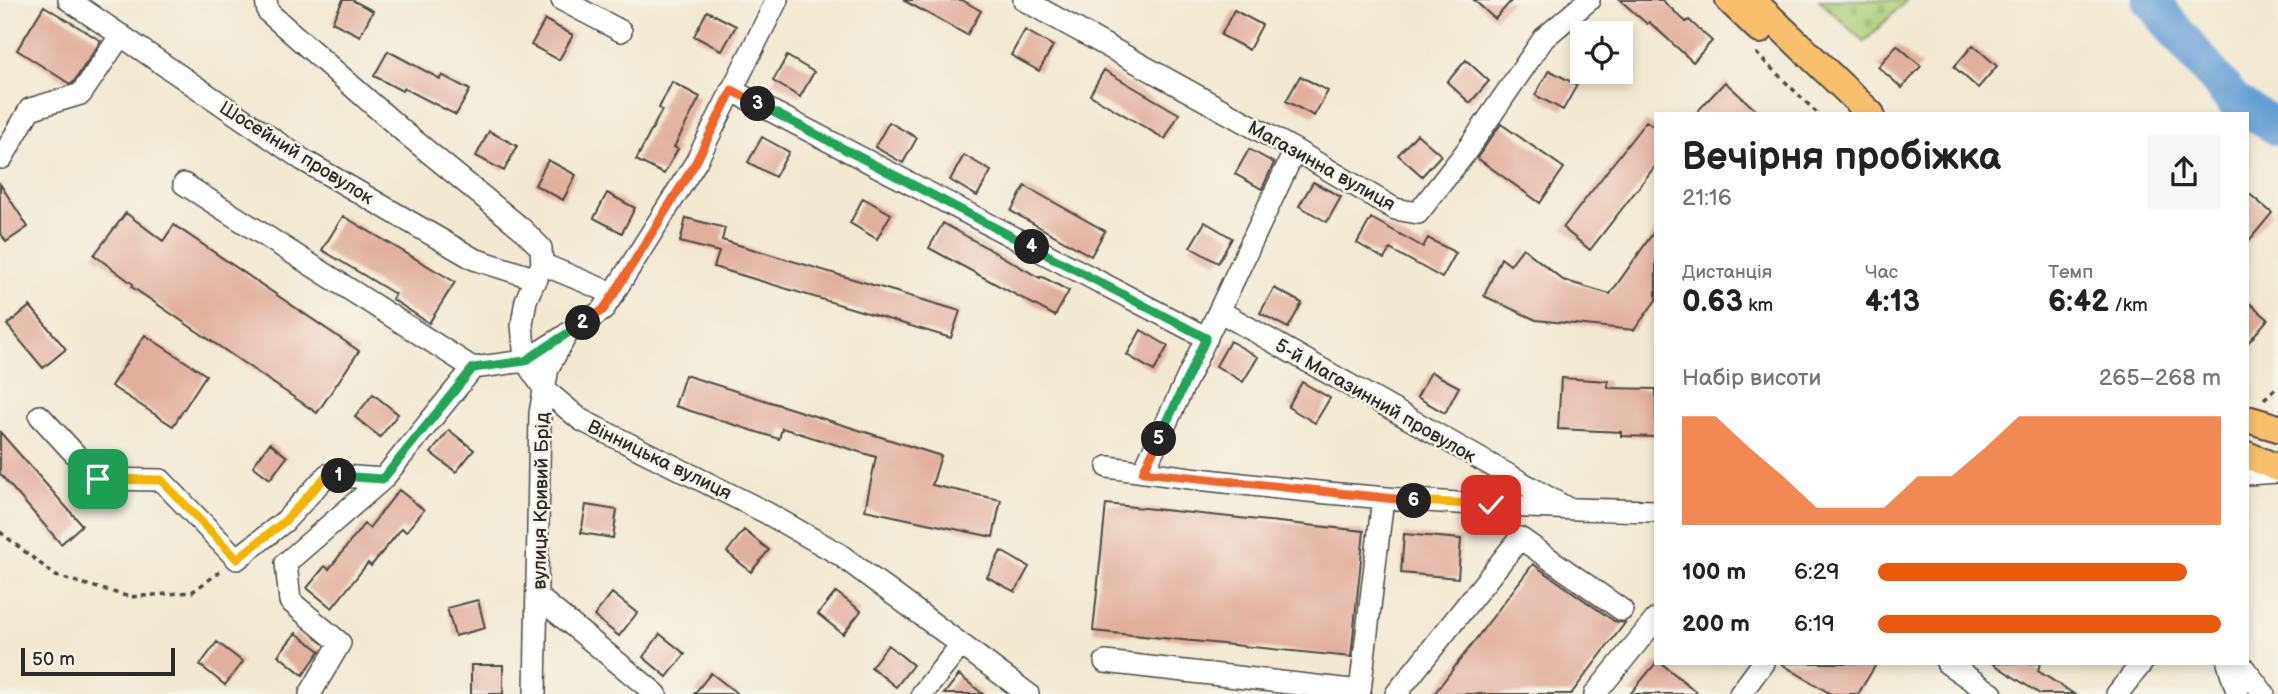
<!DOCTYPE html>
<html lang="uk">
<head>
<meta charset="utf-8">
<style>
	:root { --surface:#fff; --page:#f6f6f6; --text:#222; --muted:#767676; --accent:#ea580c }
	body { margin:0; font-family:"Balsamiq Sans",sans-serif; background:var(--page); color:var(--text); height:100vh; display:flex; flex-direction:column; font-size:26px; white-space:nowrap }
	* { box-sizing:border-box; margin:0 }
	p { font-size:23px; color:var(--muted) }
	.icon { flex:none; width:38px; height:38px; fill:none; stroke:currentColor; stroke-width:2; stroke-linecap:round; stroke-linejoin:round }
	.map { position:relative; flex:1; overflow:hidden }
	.sheet { position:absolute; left:1654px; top:112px; width:595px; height:553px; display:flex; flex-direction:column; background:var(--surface); border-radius:0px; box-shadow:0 4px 10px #0003 }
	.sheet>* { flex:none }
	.fabs { position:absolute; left:1570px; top:21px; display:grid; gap:14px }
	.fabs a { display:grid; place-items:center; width:63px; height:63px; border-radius:0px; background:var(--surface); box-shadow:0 4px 10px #0003; font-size:35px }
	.scale { position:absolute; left:21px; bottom:18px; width:154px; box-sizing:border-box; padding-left:7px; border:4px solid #2b2b2b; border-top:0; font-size:19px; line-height:24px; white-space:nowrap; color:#2b2b2b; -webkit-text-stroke:5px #f7f3e8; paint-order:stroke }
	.pin { position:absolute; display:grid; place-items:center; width:60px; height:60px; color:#fff; margin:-30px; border-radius:14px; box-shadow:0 4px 10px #0006 }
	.km { position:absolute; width:35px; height:35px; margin:-18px; border-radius:50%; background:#222; color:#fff; font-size:19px; line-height:35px; text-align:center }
	.round { display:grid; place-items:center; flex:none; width:74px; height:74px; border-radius:0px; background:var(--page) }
	.headline { display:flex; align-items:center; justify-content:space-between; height:119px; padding:0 28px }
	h1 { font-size:38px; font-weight:800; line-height:52px }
	.stats { display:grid; grid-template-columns:repeat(3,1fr); gap:10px; height:119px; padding:7px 28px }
	.stats div { display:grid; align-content:center }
	.stats b { font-size:30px; font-weight:800 }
	.stats small { font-size:19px; font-weight:400 }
	.stats p { font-size:19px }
	.chart { height:196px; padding:14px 28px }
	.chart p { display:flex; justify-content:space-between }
	.chart svg { width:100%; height:126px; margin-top:7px; fill:var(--accent); opacity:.7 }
	ul { padding:0 28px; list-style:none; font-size:23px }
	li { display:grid; grid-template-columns:112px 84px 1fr; align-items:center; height:52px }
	li i { height:18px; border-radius:9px; background:var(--accent) }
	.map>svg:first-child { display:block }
	.cemetery { fill:url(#cemetery-stones); stroke:#6c7e52; stroke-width:2 }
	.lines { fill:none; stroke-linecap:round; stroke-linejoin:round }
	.river { stroke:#639fd4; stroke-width:37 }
	.building { fill:#e1af9e }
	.minor-casing { stroke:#494844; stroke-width:24 }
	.major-casing { stroke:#494844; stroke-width:30 }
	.path { stroke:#494844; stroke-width:3.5; stroke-dasharray:5 5; stroke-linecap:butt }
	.minor { stroke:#fff; stroke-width:21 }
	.major { stroke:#f8bf6c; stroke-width:26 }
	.split-1-casing { stroke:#fff; stroke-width:14 }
	.split-2-casing { stroke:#fff; stroke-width:14 }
	.split-3-casing { stroke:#fff; stroke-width:14 }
	.split-4-casing { stroke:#fff; stroke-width:14 }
	.split-5-casing { stroke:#fff; stroke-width:14 }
	.split-6-casing { stroke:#fff; stroke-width:14 }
	.split-7-casing { stroke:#fff; stroke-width:14 }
	.split-1 { stroke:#f5b400; stroke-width:9 }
	.split-2 { stroke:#22a559; stroke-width:9 }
	.split-3 { stroke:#f0652b; stroke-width:9 }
	.split-4 { stroke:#22a559; stroke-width:9 }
	.split-5 { stroke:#22a559; stroke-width:9 }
	.split-6 { stroke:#f0652b; stroke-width:9 }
	.split-7 { stroke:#f5b400; stroke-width:9 }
	.labels { text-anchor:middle; stroke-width:5; stroke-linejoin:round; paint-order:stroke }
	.street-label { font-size:19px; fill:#2b2b2b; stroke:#f7f3e8 }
</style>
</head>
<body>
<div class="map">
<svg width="2278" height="694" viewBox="0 0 2278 694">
	<defs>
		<pattern id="cemetery-stones" width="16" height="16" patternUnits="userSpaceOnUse" patternTransform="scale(1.75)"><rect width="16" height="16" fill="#add079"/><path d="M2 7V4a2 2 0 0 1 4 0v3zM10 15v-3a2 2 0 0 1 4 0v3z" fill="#95b369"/></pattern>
	</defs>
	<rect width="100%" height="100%" fill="#f7f3e8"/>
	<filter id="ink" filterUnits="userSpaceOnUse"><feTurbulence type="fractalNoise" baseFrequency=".0143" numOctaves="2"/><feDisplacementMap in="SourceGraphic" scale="14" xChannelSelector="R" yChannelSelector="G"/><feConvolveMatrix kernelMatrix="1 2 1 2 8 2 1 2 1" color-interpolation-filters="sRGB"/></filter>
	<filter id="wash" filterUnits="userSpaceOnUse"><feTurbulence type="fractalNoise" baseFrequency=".00686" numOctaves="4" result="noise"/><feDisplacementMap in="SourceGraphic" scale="28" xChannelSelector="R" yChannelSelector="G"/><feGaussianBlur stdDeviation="1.57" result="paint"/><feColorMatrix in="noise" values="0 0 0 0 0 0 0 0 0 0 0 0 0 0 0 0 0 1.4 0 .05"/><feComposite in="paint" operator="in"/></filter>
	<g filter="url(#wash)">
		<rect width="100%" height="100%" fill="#f3e9d3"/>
		<path class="cemetery" d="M1819 0H1907L1864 42Z"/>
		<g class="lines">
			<path class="river" d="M2150 0 2235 102 2278 128"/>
		</g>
		<g id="blocks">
			<path class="building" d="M343 0H352L373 11 360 36 332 22Z
				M903 0H962L981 11 967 35Z
				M1474 0H1512L1495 19Z
				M1620 0H1662L1686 22 1689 20 1712 41 1693 62 1649 22 1647 24Z
				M44 6 101 41 73 83 70 84 17 50Z
				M1234 10 1262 25 1249 50 1221 35Z
				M707 11 736 26 722 51 694 36Z
				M545 20 573 35 559 60 531 45Z
				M1025 30 1053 46 1039 71 1011 55Z
				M1897 45 1921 66 1902 88 1878 67Z
				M1973 45 1997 66 1978 88 1954 67Z
				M388 51 440 79 442 75 470 90 456 115 404 88 402 91 374 76Z
				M787 56 814 72 800 97 773 81Z
				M1466 60 1489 81 1470 103 1447 82Z
				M1104 70 1179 114 1165 139 1090 95Z
				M1549 70 1577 85 1563 110 1535 95Z
				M1300 76 1328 91 1314 116 1286 101Z
				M672 82 700 97 674 147 678 149 664 174 636 160 662 110 659 108Z
				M1725 82 1760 114H1695Z
				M1646 121 1656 128V165L1590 250 1563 228Z
				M889 122 917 138 903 163 875 147Z
				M1501 124 1564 168 1540 203 1477 158Z
				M489 131 517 146 504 171 476 156Z
				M1417 134 1441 155 1422 176 1398 155Z
				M762 137 789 152 775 177 748 162Z
				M1249 149 1274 163 1262 189 1235 174Z
				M964 155 991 171 977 196 950 180Z
				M548 160 576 175 563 200 535 185Z
				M1313 182 1341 197 1327 222 1299 206Z
				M0 184 28 227 6 242 0 232Z
				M1025 186 1105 231 1091 256 1011 211Z
				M2247 192 2272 213 2247 243Z
				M607 193 635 208 622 233 594 218Z
				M863 198 891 214 877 239 850 223Z
				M126 213 163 241 174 225 359 351 317 413 132 287 133 284 94 255Z
				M343 216 455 282 429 323 392 299 395 294 322 250Z
				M686 218 725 228 722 240 960 311 951 338 714 267 719 252 680 242Z
				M1371 218 1423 247 1428 238 1456 253 1442 278 1390 249 1384 259 1357 243Z
				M1205 222 1232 238 1218 263 1190 247Z
				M943 223 1040 278 1041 276 1069 291 1055 316 929 248Z
				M1656 229V300L1634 330 1536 320 1484 296 1501 258 1510 265 1523 248 1563 280 1610 294Z
				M1274 288 1302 303 1288 328 1260 313Z
				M2247 301 2268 319 2247 344Z
				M30 306 66 349 43 368 7 325Z
				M1141 330 1168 346 1154 371 1127 355Z
				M145 335 206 375 173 426 111 386Z
				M1230 341 1258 357 1243 382 1216 366Z
				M1431 372 1459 387 1445 413 1417 397Z
				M685 375 941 456 932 485 1001 500 993 537 865 510 876 457 782 428 779 439 675 406Z
				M1561 378 1608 381V388L1656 389V437L1621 436V432L1558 429Z
				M1302 382 1330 398 1315 423 1288 407Z
				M373 394 398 414 380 437 355 417Z
				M449 430 474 450 456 472 431 453Z
				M0 432 82 525 61 544 0 474Z
				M270 443 287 457 270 479 253 466Z
				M399 490 424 510 406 532 402 528 371 566 368 563 332 608 307 588 325 566 329 569 364 524 369 528Z
				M1106 504 1364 531 1351 657 1093 631Z
				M586 505 617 510 613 538 581 533Z
				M744 530 769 550 751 572 727 552Z
				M1404 534 1461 539 1458 578 1401 573Z
				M1001 551 1029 567 1015 592 987 577Z
				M1533 564 1614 621 1625 623 1571 694H1434Z
				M836 592 861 611 843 634 818 614Z
				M612 593 637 613 619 636 594 616Z
				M478 600 485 628 455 636 447 608Z
				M296 633 320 651 303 675 278 655Z
				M660 634 685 654 667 677 643 657Z
				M217 642 243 662 225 685 200 665Z
				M888 645 913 665 896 687 871 667Z
				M1656 663H1661L1699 694H1630Z
				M1780 663H1877L1858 694H1831Z
				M1992 663H2040L2038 671 2074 694H2040Z
				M471 665H503V694H471Z
				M711 673 738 694H694Z
				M959 675 983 694H944Z"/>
		</g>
	</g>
	<g filter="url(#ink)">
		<use href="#blocks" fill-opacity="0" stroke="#494844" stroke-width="2"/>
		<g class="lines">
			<g class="minor-casing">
				<path id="minor" d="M69 0 303 160 474 259 537 279
					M266 0 268 12 404 132 521 228 541 248 542 264 526 300 522 324 525 361 545 390 581 420 765 512 839 554 1028 694
					M562 0 621 31
					M1024 0 1295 150 1395 209 1418 213 1465 153 1544 38 1589 0
					M731 90 1207 338
					M2 158 30 109 81 94 121 35
					M184 184 473 368
					M542 264 614 294
					M1219 311 1565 507
					M40 416 98 479 161 480 237 559 285 521 327 475 383 479
					M1108 467C1289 493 1472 508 1656 511
					M1143 472 1295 150
					M2247 474 2278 472
					M538 597 656 694
					M1105 662 1360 691 1383 498
					M1947 663 1992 694
					M2228 663 2238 694
					M2240 663 2264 694
					M310 694 340 643 290 601 286 563 383 479 473 368 525 361 566 335
					M535 694 540 413 548 368 567 334 603 310 696 162 777 0
					M922 694 961 645
					M1396 694 1520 538 1622 610
					M1595 694 1656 619
					M1740 694 1763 663
					M2117 694 2142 663"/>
			</g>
			<g class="major-casing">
				<path id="major" d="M1729 0 1760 30
					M1752 0 1871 114
					M2247 419 2278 428
					M2247 455 2278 468"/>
			</g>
			<path class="path" d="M1756 53 1818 114
				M2264 399 2278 386
				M0 532 56 576 130 597 192 592 221 571"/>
			<use href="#minor" class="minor"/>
			<use href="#major" class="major"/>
		</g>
	</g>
	<g class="lines" filter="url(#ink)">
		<g class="split-1-casing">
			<path id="split-1" d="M98 479 161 480 237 559 285 521 327 475 339 476"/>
		</g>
		<g class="split-2-casing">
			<path id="split-2" d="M339 476 383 479 473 368 525 361 583 323"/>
		</g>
		<g class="split-3-casing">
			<path id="split-3" d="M583 323 603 310 614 294 696 162 732 90 758 104"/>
		</g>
		<g class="split-4-casing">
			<path id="split-4" d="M758 104 1032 247"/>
		</g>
		<g class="split-5-casing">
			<path id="split-5" d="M1032 247 1206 338 1159 439"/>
		</g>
		<g class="split-6-casing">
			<path id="split-6" d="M1159 439 1143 472 1414 501"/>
		</g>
		<g class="split-7-casing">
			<path id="split-7" d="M1414 501 1491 505"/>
		</g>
		<use href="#split-1" class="split-1"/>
		<use href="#split-2" class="split-2"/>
		<use href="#split-3" class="split-3"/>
		<use href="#split-4" class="split-4"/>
		<use href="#split-5" class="split-5"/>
		<use href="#split-6" class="split-6"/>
		<use href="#split-7" class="split-7"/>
	</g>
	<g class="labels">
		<g class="street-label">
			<text transform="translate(297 152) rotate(32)" y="7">Шосейний провулок</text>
			<text transform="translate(1322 165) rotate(29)" y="7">Магазинна вулиця</text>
			<text transform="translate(1376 400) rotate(30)" y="7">5-й Магазинний провулок</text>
			<text transform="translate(660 459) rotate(26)" y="7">Вінницька вулиця</text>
			<text transform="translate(540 501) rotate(-89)" y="7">вулиця Кривий Брід</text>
		</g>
	</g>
</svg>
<div class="fabs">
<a><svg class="icon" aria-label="locate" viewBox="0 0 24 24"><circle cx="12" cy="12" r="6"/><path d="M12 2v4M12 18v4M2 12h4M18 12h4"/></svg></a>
</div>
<div class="scale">50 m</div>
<div class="pin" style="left:98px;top:479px;background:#1e9e55"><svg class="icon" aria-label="arrive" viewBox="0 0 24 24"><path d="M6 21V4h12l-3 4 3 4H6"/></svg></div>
<div class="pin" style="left:1491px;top:505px;background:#d93025"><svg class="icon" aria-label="check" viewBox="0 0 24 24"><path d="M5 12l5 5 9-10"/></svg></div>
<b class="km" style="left:339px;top:476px">1</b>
<b class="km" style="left:583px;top:323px">2</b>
<b class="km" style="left:758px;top:104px">3</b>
<b class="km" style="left:1032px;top:247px">4</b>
<b class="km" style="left:1159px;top:439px">5</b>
<b class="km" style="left:1414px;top:501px">6</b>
<section class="sheet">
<div class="headline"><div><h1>Вечірня пробіжка</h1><p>21:16</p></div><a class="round"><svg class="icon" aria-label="share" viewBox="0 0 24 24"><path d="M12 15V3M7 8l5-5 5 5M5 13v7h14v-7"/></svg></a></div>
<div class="stats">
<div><p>Дистанція</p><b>0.63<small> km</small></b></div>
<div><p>Час</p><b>4:13</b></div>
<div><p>Темп</p><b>6:42<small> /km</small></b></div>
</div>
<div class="chart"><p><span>Набір висоти</span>265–268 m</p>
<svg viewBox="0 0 160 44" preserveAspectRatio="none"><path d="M0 44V6L10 6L20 17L30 27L40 38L50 38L60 38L70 27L80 27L90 17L100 6L110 6L120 6L130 6L140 6L150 6L160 6V44z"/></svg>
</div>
<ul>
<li><b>100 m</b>6:29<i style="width:90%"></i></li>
<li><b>200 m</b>6:19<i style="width:100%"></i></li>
</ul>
</section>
</div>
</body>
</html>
